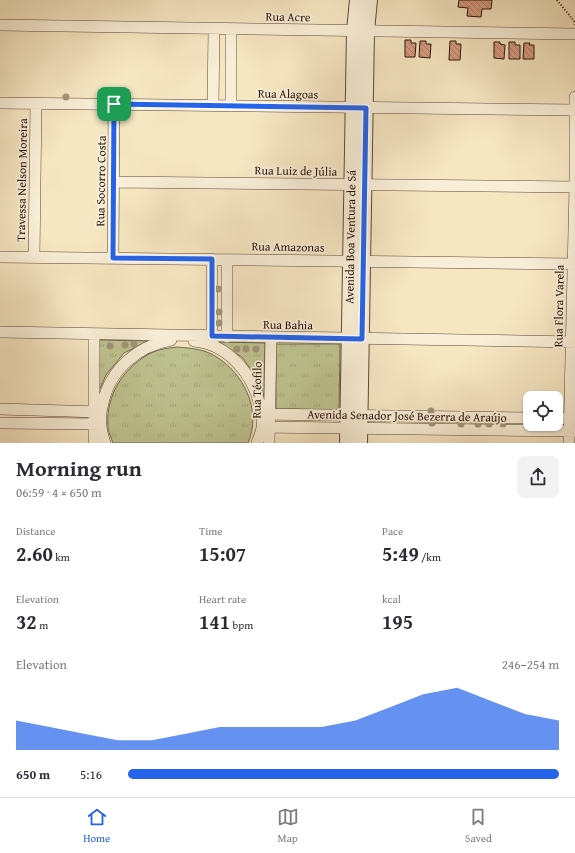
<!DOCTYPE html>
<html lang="en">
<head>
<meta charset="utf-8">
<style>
	:root { --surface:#fff; --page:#f2f2f3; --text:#2b2b33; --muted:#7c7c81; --line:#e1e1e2; --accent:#2563eb }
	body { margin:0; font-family:"Gentium Book Plus",serif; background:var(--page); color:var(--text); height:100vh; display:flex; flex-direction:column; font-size:15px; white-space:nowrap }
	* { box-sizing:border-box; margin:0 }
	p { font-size:13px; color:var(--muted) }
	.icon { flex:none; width:22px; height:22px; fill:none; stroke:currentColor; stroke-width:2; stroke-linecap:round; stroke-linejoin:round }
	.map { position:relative; height:443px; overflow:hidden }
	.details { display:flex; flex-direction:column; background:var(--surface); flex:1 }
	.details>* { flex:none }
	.tools { position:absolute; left:523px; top:391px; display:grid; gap:8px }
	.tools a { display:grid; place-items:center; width:40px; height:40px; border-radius:8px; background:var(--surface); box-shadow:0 1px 3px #0004; font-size:20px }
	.pin { position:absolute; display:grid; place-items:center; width:34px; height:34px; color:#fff; margin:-17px; border-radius:8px; box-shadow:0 2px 6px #0006 }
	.round { display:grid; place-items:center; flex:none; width:42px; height:42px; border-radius:8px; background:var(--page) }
	.headline { display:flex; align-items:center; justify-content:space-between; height:68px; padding:0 16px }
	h1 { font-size:22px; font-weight:700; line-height:30px }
	.figures { display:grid; grid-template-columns:repeat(3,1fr); gap:6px; height:68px; padding:4px 16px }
	.figures div { display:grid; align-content:center }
	.figures b { font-size:20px; font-weight:700 }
	.figures small { font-size:11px; font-weight:400 }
	.figures p { font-size:11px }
	.chart { height:112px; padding:8px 16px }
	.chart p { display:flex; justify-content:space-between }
	.chart svg { width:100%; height:72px; margin-top:4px; fill:var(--accent); opacity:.7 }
	ul { padding:0 16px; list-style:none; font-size:13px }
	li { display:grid; grid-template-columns:64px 48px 1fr; align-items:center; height:30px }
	li i { height:10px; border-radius:5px; background:var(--accent) }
	.dock { display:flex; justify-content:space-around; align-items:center; height:56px; border-top:1px solid var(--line); background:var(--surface); font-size:11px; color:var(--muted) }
	.dock a { display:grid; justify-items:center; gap:2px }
	.dock .selected { color:var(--accent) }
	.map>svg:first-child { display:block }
	.grass { fill:url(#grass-tufts); stroke:#746c4f }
	.building { fill:url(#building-back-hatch); stroke:#29140c }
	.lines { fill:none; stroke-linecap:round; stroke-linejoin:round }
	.minor-casing { stroke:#5c493a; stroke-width:12 }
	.tertiary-casing { stroke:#5c493a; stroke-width:16 }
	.path { stroke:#29140c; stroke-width:2; stroke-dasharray:1 2; stroke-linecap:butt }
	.minor { stroke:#f9efd8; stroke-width:11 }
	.tertiary { stroke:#f9efd8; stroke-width:14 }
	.tree { fill:#a29578 }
	.route-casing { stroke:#fff; stroke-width:8 }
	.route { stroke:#2563eb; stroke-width:5 }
	.labels { text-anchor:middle; stroke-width:3.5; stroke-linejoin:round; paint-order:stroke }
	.street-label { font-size:12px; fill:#29140c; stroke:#f9efd8 }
</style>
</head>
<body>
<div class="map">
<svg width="575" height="443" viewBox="0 0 575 443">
	<defs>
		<pattern id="grass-tufts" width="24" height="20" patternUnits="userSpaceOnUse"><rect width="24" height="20" fill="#bfc492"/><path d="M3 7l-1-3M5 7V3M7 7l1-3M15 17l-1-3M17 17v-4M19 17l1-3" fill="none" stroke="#a4a87d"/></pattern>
		<pattern id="building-back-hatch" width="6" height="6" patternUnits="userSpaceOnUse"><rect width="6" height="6" fill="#d99b82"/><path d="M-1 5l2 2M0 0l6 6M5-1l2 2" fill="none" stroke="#b07d69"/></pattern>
	</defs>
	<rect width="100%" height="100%" fill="#f6e7c3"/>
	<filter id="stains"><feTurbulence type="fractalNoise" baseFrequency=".005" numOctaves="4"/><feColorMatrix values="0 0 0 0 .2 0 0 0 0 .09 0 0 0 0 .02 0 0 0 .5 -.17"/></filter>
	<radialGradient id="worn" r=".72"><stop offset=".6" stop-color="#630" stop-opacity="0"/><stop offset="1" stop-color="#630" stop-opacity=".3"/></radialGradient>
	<path class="grass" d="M99 340 148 341 124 353 106 375 99 391Z
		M216 342 265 343 264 396 260 383 242 357Z
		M276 344H340L339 410 276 409Z
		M177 347C190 348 204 349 215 356 244 373 262 411 248 443H113C111 438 109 433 108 428 105 395 124 366 153 352 160 349 169 348 177 347Z"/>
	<path class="building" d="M459 0H492L491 9H482L481 17 467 16 468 8 458 7Z
		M405 40H411V43H416L415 57H405Z
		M420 41H426V44H431L430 58 419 57Z
		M450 41H456V44H461L460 60H449Z
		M494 42H500V44L505 45 504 59 494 58Z
		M509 42H515V45H520V59H509Z
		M524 43H530L529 45H534V59H523Z"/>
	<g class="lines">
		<g class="minor-casing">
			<path id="minor" d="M0 25 575 34
				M0 103 575 110
				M213 105 214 29
				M231 106V29
				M114 182 575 187
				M0 257 575 264
				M34 257 36 103
				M113 258 114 104
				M212 259V336
				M227 260V337
				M0 332 575 342
				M194 341C228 344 253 374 260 406 261 413 263 421 262 428 261 433 259 438 257 443
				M0 409 100 412
				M261 414 530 418
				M556 418 575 419
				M0 423 101 424
				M262 427 575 431
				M94 443V334
				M105 443C103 437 101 431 101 425 100 418 101 410 103 403 110 370 137 346 171 340
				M269 443 271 337
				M569 443 575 187V97"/>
		</g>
		<g class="tertiary-casing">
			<g id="tertiary">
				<path id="s1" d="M347 443 354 31 357 0"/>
				<path d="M360 443 367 31 370 0"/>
			</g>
		</g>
		<path class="path" d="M557 0 574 21 575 25"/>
		<use href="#minor" class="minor"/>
		<use href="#tertiary" class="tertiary"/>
	</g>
	<g class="tree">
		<circle cx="66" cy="97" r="3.5"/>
		<circle cx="218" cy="289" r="3.5"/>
		<circle cx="219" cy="312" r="3.5"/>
		<circle cx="219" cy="323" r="3.5"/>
		<circle cx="134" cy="344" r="3.5"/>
		<circle cx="125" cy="345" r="3.5"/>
		<circle cx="110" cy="346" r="3.5"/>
		<circle cx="237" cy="349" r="3.5"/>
		<circle cx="246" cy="349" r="3.5"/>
		<circle cx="256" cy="349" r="3.5"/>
		<circle cx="431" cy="411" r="3.5"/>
		<circle cx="432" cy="423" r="3.5"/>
		<circle cx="461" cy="424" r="3.5"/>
		<circle cx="478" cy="424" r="3.5"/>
		<circle cx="489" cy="424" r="3.5"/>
		<circle cx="503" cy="424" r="3.5"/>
	</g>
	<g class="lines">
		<g class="route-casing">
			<path id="route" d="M114 104 366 108 362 339 212 336V259L113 258Z"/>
		</g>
		<use href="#route" class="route"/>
	</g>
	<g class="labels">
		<g class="street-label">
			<text transform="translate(288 17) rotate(1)" y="4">Rua Acre</text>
			<text transform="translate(288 94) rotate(1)" y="4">Rua Alagoas</text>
			<text transform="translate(296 171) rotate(1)" y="4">Rua Luiz de Júlia</text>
			<text transform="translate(22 180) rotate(-89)" y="4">Travessa Nelson Moreira</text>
			<text transform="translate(101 181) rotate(-89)" y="4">Rua Socorro Costa</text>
			<text dy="4" stroke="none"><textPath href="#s1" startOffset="206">Avenida Boa Ventura de Sá</textPath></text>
			<text transform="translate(288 247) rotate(1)" y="4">Rua Amazonas</text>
			<text transform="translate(559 306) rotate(-89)" y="4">Rua Flora Varela</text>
			<text transform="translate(288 325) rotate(1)" y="4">Rua Bahia</text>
			<text transform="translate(257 390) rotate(-89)" y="4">Rua Téofilo</text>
			<text transform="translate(407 416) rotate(1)" y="4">Avenida Senador José Bezerra de Araújo</text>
		</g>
	</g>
	<rect width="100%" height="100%" filter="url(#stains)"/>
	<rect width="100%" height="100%" fill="url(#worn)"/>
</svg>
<div class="tools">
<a><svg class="icon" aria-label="locate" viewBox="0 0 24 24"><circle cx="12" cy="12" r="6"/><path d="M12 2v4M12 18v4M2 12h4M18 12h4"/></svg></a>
</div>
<div class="pin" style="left:114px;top:104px;background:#1e9e55"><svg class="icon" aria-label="arrive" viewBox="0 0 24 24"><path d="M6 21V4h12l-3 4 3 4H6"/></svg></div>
</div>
<section class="details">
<div class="headline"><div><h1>Morning run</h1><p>06:59 · 4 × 650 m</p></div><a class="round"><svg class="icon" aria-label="share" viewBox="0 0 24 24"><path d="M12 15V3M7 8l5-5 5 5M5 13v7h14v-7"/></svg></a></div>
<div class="figures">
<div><p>Distance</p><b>2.60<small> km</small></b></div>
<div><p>Time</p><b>15:07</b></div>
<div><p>Pace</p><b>5:49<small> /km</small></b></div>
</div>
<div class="figures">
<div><p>Elevation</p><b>32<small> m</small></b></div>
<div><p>Heart rate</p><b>141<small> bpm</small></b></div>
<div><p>kcal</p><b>195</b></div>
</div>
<div class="chart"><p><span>Elevation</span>246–254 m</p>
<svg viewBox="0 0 160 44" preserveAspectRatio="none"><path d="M0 44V26L10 30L20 34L30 38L40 38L50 34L60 30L70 30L80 30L90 30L100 26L110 18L120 10L130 6L140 14L150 22L160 26V44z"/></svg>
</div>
<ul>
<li><b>650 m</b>5:16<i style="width:100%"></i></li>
</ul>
</section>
<nav class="dock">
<a class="selected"><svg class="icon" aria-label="home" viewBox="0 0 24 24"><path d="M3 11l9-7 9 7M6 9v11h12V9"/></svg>Home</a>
<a><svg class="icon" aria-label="map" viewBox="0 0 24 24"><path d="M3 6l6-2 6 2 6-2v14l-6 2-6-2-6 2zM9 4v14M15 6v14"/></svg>Map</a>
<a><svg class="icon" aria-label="saved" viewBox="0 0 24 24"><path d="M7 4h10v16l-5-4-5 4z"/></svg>Saved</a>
</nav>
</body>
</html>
